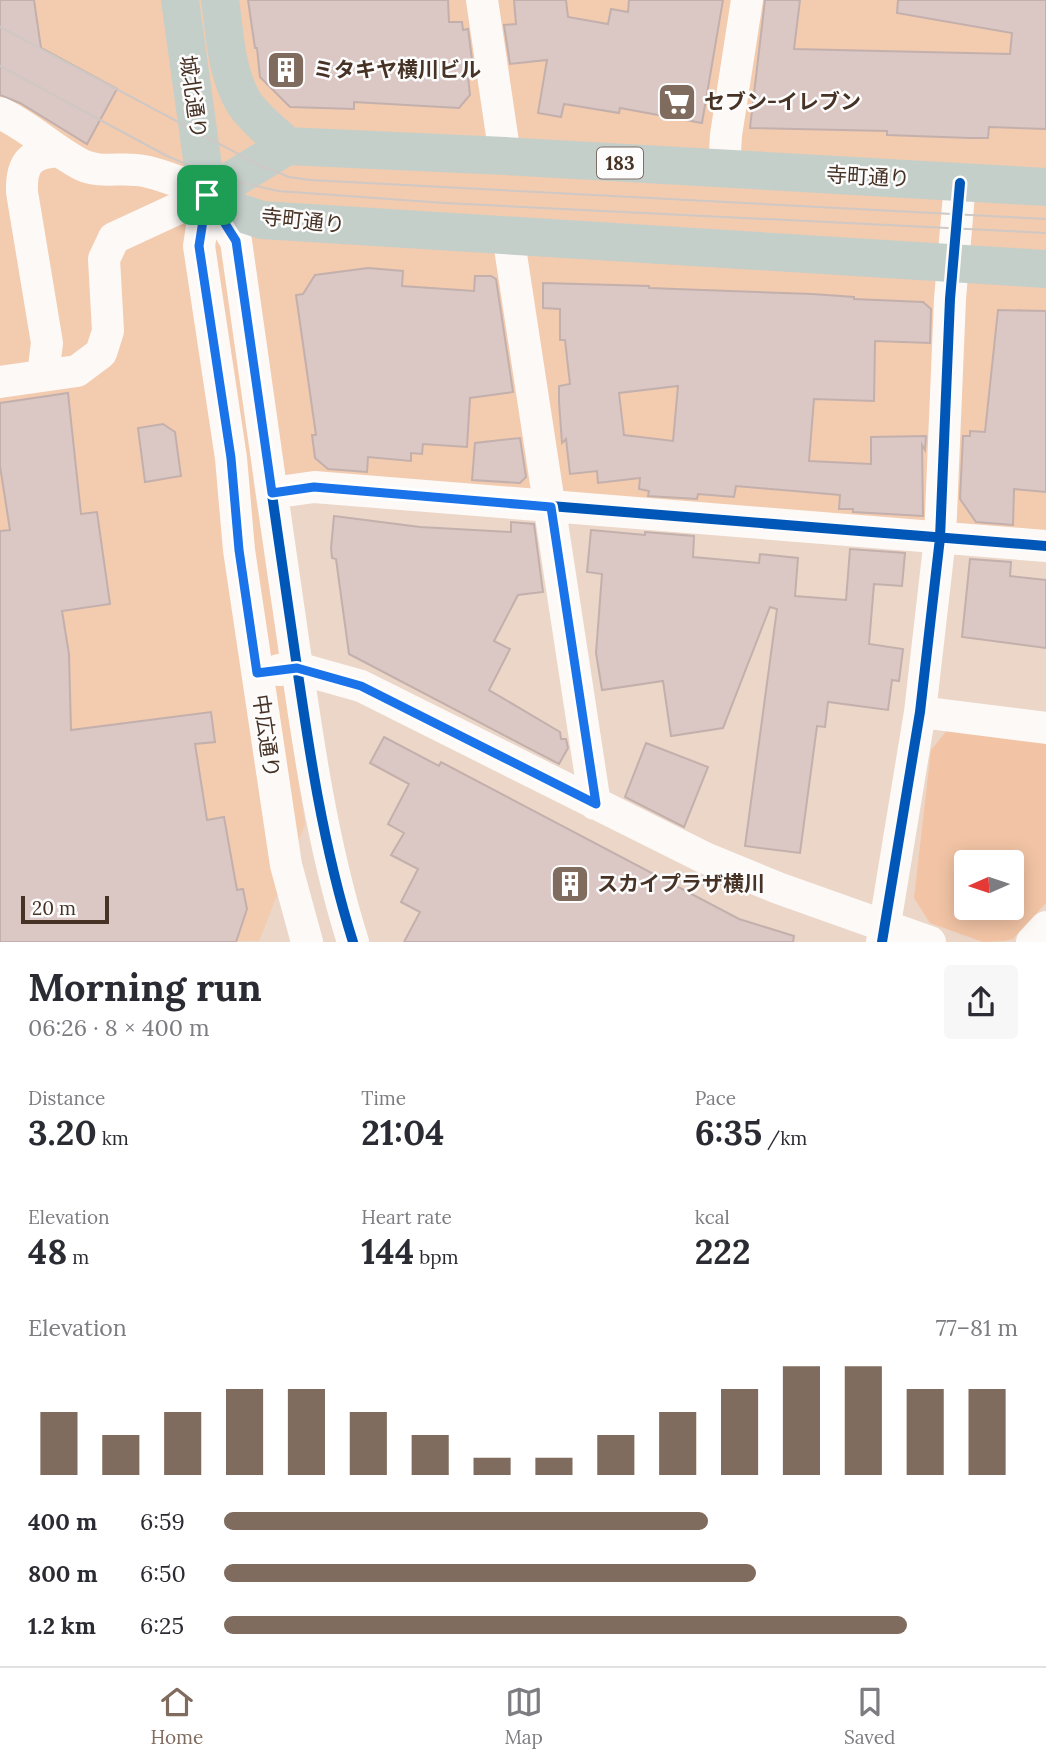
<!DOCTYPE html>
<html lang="en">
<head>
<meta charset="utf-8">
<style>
	:root { --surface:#fff; --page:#f7f7f7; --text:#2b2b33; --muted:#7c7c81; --line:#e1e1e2; --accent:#806c5e }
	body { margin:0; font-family:Lora,"Noto Sans JP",serif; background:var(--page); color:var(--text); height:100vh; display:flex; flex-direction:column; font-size:26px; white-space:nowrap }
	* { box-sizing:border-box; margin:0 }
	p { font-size:23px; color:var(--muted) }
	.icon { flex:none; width:38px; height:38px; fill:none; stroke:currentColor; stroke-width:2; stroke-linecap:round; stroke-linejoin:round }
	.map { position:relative; height:942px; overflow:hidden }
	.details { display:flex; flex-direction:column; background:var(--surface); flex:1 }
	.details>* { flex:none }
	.needle { width:46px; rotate:267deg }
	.fabs { position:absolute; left:954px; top:850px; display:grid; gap:14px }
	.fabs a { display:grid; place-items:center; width:70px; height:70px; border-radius:7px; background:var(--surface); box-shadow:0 4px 18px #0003; font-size:35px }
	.scale { position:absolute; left:21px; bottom:18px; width:88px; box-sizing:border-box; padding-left:7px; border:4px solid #473326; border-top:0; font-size:19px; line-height:24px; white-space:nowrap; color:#473326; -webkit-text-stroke:5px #fcfcfc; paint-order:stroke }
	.pin { position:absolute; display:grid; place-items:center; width:60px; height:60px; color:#fff; margin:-30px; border-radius:14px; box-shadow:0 4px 10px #0006 }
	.round { display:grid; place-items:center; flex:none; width:74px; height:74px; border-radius:7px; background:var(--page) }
	.summary { display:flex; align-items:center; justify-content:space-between; height:119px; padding:0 28px }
	h1 { font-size:38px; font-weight:800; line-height:52px }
	.stats { display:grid; grid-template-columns:repeat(3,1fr); gap:10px; height:119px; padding:7px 28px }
	.stats div { display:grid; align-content:center }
	.stats b { font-size:35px; font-weight:800 }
	.stats small { font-size:19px; font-weight:400 }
	.stats p { font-size:19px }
	.chart { height:196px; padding:14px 28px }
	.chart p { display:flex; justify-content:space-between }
	.chart svg { width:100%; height:126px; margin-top:7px; stroke:var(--accent); stroke-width:6 }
	ul { padding:0 28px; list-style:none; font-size:23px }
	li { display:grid; grid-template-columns:112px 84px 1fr; align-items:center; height:52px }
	li i { height:18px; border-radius:9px; background:var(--accent) }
	.dock { display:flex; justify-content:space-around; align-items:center; height:98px; border-top:2px solid var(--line); background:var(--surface); font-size:19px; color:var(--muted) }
	.dock a { display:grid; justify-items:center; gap:4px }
	.dock .active { color:var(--accent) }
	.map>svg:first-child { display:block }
	.built { fill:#f3cbaf }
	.green { fill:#f2c4a5; fill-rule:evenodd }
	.building { fill:#dbc7c4; stroke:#c3b0ad; stroke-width:2; fill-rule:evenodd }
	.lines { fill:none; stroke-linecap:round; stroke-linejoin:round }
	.minor { stroke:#fcf9f7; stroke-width:32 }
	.highway { stroke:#c5cfca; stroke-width:38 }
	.tram { stroke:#cfc8c4; stroke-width:2 }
	.cycleway-casing { stroke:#fcfcfc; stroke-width:15 }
	.cycleway { stroke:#0057b8; stroke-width:10 }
	.route-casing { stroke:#fff; stroke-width:14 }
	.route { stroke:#1a73e8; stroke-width:9 }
	.labels { text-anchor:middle; stroke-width:5; stroke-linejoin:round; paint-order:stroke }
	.shield { fill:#fcfcfc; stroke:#7d6f66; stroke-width:2 }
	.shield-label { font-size:19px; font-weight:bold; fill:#473326 }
	.poi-label { font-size:21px; font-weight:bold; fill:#473326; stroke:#fcfcfc; text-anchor:start }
	.street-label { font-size:21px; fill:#473326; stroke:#fcfcfc }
</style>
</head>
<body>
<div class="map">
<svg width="1046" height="942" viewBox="0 0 1046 942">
	<rect width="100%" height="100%" fill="#ebd6c7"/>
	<path class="built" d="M0 0H1046V547L253 479 305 824 259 941 0 942Z"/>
	<path class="green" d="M949 728 1046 743V903L1013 939 1004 941 983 942 930 923 914 898 931 750ZM966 863H1012V908H966Z"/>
	<path class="building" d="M0 0H34L41 48 117 89 87 144 20 103 0 95Z
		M248 0H448L449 22H462L463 30 468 29 473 67 467 68 470 95 459 108 354 102V109L290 107 260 77 257 48H255Z
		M514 0H566L568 17 608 24 611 9 628 12 629 0H723L702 123 620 108 619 113 564 104 561 117 538 113 547 60 510 64 504 25 516 24Z
		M765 0H800L794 49 1010 54 1012 33 897 13 898 0H1046V129L989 127 988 138H970L887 135V131L750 128Z
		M368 268 403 271 402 286 474 291 475 276H491L496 279 513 392 470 398 467 447 423 444 422 454 411 453V461L368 457 367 472 328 469 315 458 312 435H316L296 295 303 294 315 275Z
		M543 283 649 286V288L812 294 854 297V299L923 302 931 309 930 343 875 341 874 401 814 399 809 461 871 464V437L926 436 925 450 922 445 923 516 853 512V509H839L840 495 736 486 734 497 698 494 697 499 648 496 649 491 639 489 640 478 598 483 597 471 570 474 566 439 562 443 559 402V386L570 384 565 340H560V309L543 308ZM678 386 673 441 624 435 619 393Z
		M998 310 1046 311V492L1014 489 1013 525 976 522 960 499 963 436H970V431L985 432Z
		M68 393 81 514 97 512 110 604 62 611 69 654 71 730 211 712 215 742 195 744 207 820 224 817 237 890 243 889 247 909 236 942H0V531L10 530 0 466V403Z
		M163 424 175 432 181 476 145 482 138 428Z
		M520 438 526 477 520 483 472 480 475 443Z
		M334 516 420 527 511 532V522L534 524 543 592 518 595 494 641 510 649 489 690 560 732 561 739H566L568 748 559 764 349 654 336 559 332 558 331 548Z
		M591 530 645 535V532L694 536 693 557 759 563 760 554 798 558 795 596 846 600 850 549 905 553 902 586 874 584 869 644 903 649 899 681 892 680 888 710 828 702 825 727 817 726 800 853 745 846 777 609 770 607 723 728 671 736 663 681 602 690 596 653 602 574 587 572Z
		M970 559 1011 562 1010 576 1046 580V648L962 637Z
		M384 737 439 766 441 762 739 919 794 936 793 942H404L420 912 401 902 418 869 391 855 404 833 388 824 409 784 370 763Z
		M646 743 708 767 684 827 625 797Z"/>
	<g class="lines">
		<path class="minor" d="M482 0 505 156
			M0 113C30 127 53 150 82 165 99 173 118 168 136 170 148 170 198 187 207 195 215 202 229 231 236 241 252 360 270 479 287 598 304 713 318 831 353 942
			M724 169 726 135 747 0
			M207 195 199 246 231 458 239 550 286 865 307 942
			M508 235 595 804
			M43 375 47 343 22 192C21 163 30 153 59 151
			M0 382 77 371 101 353 108 331 104 259 114 238 207 195
			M272 493 314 487 1046 546
			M279 670 297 668 361 686 705 858 778 888 930 942
			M920 712 1046 728
			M882 942 920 712 940 538 950 299 960 183
			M1032 942 1046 927"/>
		<path class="highway" d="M180 0 207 195
			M220 0C225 34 226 73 244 103 255 119 273 133 287 146
			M207 195 287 146 505 156 1046 187
			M207 195 235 211 262 220 1046 269"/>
		<path class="tram" d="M0 27 257 164 289 177 310 180 1046 219
			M0 66 167 156 217 177 278 191 445 203 1046 233"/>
		<g class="cycleway-casing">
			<path id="cycleway" d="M207 195 236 241C252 360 270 479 287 598 304 713 318 831 353 942
				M272 493 314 487 1046 546
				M882 942 920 712 940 538 950 299 960 183"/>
		</g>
		<use href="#cycleway" class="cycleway"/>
	</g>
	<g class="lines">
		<g class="route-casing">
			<path id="route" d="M207 195 236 241 272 493 314 487 551 507 596 804 361 686 297 668 257 673 239 550 231 458 199 246Z"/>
		</g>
		<use href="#route" class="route"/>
	</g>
	<defs>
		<g id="building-square" transform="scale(2.0125)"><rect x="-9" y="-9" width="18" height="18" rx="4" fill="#806c5e" stroke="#fcfcfc"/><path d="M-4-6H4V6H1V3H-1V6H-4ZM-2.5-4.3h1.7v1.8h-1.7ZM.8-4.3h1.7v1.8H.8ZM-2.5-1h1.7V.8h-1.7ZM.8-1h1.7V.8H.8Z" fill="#fff"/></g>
		<g id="supermarket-square" transform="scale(2.0125)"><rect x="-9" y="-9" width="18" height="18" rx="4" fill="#806c5e" stroke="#fcfcfc"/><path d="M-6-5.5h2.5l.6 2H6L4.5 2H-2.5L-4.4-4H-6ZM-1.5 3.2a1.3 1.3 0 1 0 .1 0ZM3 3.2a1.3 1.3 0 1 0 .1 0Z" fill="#fff"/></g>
	</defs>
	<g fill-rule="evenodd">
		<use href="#building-square" x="286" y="70"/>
		<use href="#supermarket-square" x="677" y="102"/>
		<use href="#building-square" x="570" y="884"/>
	</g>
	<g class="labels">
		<rect class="shield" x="597" y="147.5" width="46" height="31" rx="5"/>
		<g class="shield-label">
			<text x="620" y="170">183</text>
		</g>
		<g class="poi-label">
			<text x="313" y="77">ミタキヤ横川ビル</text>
			<text x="704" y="109">セブン-イレブン</text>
			<text x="597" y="891">スカイプラザ横川</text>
		</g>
		<g class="street-label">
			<text transform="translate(193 97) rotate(82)" y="7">城北通り</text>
			<text transform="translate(868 177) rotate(3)" y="7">寺町通り</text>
			<text transform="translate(303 221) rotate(6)" y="7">寺町通り</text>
			<text transform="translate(266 736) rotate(82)" y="7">中広通り</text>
		</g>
	</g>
</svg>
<div class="fabs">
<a><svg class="needle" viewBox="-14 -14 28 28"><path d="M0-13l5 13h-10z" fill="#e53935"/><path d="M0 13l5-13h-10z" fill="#7c7c81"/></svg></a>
</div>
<div class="scale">20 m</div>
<div class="pin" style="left:207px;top:195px;background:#1e9e55"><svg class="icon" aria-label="arrive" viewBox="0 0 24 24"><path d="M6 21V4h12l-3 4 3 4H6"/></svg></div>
</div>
<section class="details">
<div class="summary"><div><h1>Morning run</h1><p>06:26 · 8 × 400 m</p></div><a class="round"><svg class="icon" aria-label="share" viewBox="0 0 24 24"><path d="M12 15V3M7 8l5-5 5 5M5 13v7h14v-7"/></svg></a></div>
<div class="stats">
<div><p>Distance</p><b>3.20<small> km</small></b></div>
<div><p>Time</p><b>21:04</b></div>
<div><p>Pace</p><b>6:35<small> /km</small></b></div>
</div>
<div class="stats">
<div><p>Elevation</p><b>48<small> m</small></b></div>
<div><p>Heart rate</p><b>144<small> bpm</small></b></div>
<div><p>kcal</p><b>222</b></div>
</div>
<div class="chart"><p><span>Elevation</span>77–81 m</p>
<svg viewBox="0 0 160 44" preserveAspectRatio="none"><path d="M5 44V22M15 44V30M25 44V22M35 44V14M45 44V14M55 44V22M65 44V30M75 44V38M85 44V38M95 44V30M105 44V22M115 44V14M125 44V6M135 44V6M145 44V14M155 44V14"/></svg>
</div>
<ul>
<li><b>400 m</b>6:59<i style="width:61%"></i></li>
<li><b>800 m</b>6:50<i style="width:67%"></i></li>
<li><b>1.2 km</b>6:25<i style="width:86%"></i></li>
</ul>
</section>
<nav class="dock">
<a class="active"><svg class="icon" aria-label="home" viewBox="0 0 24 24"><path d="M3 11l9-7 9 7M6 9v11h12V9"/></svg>Home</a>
<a><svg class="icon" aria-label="map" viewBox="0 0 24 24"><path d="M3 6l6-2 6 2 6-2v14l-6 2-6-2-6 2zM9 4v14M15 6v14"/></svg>Map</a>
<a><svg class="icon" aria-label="saved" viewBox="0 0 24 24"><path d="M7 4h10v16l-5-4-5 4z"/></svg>Saved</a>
</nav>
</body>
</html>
